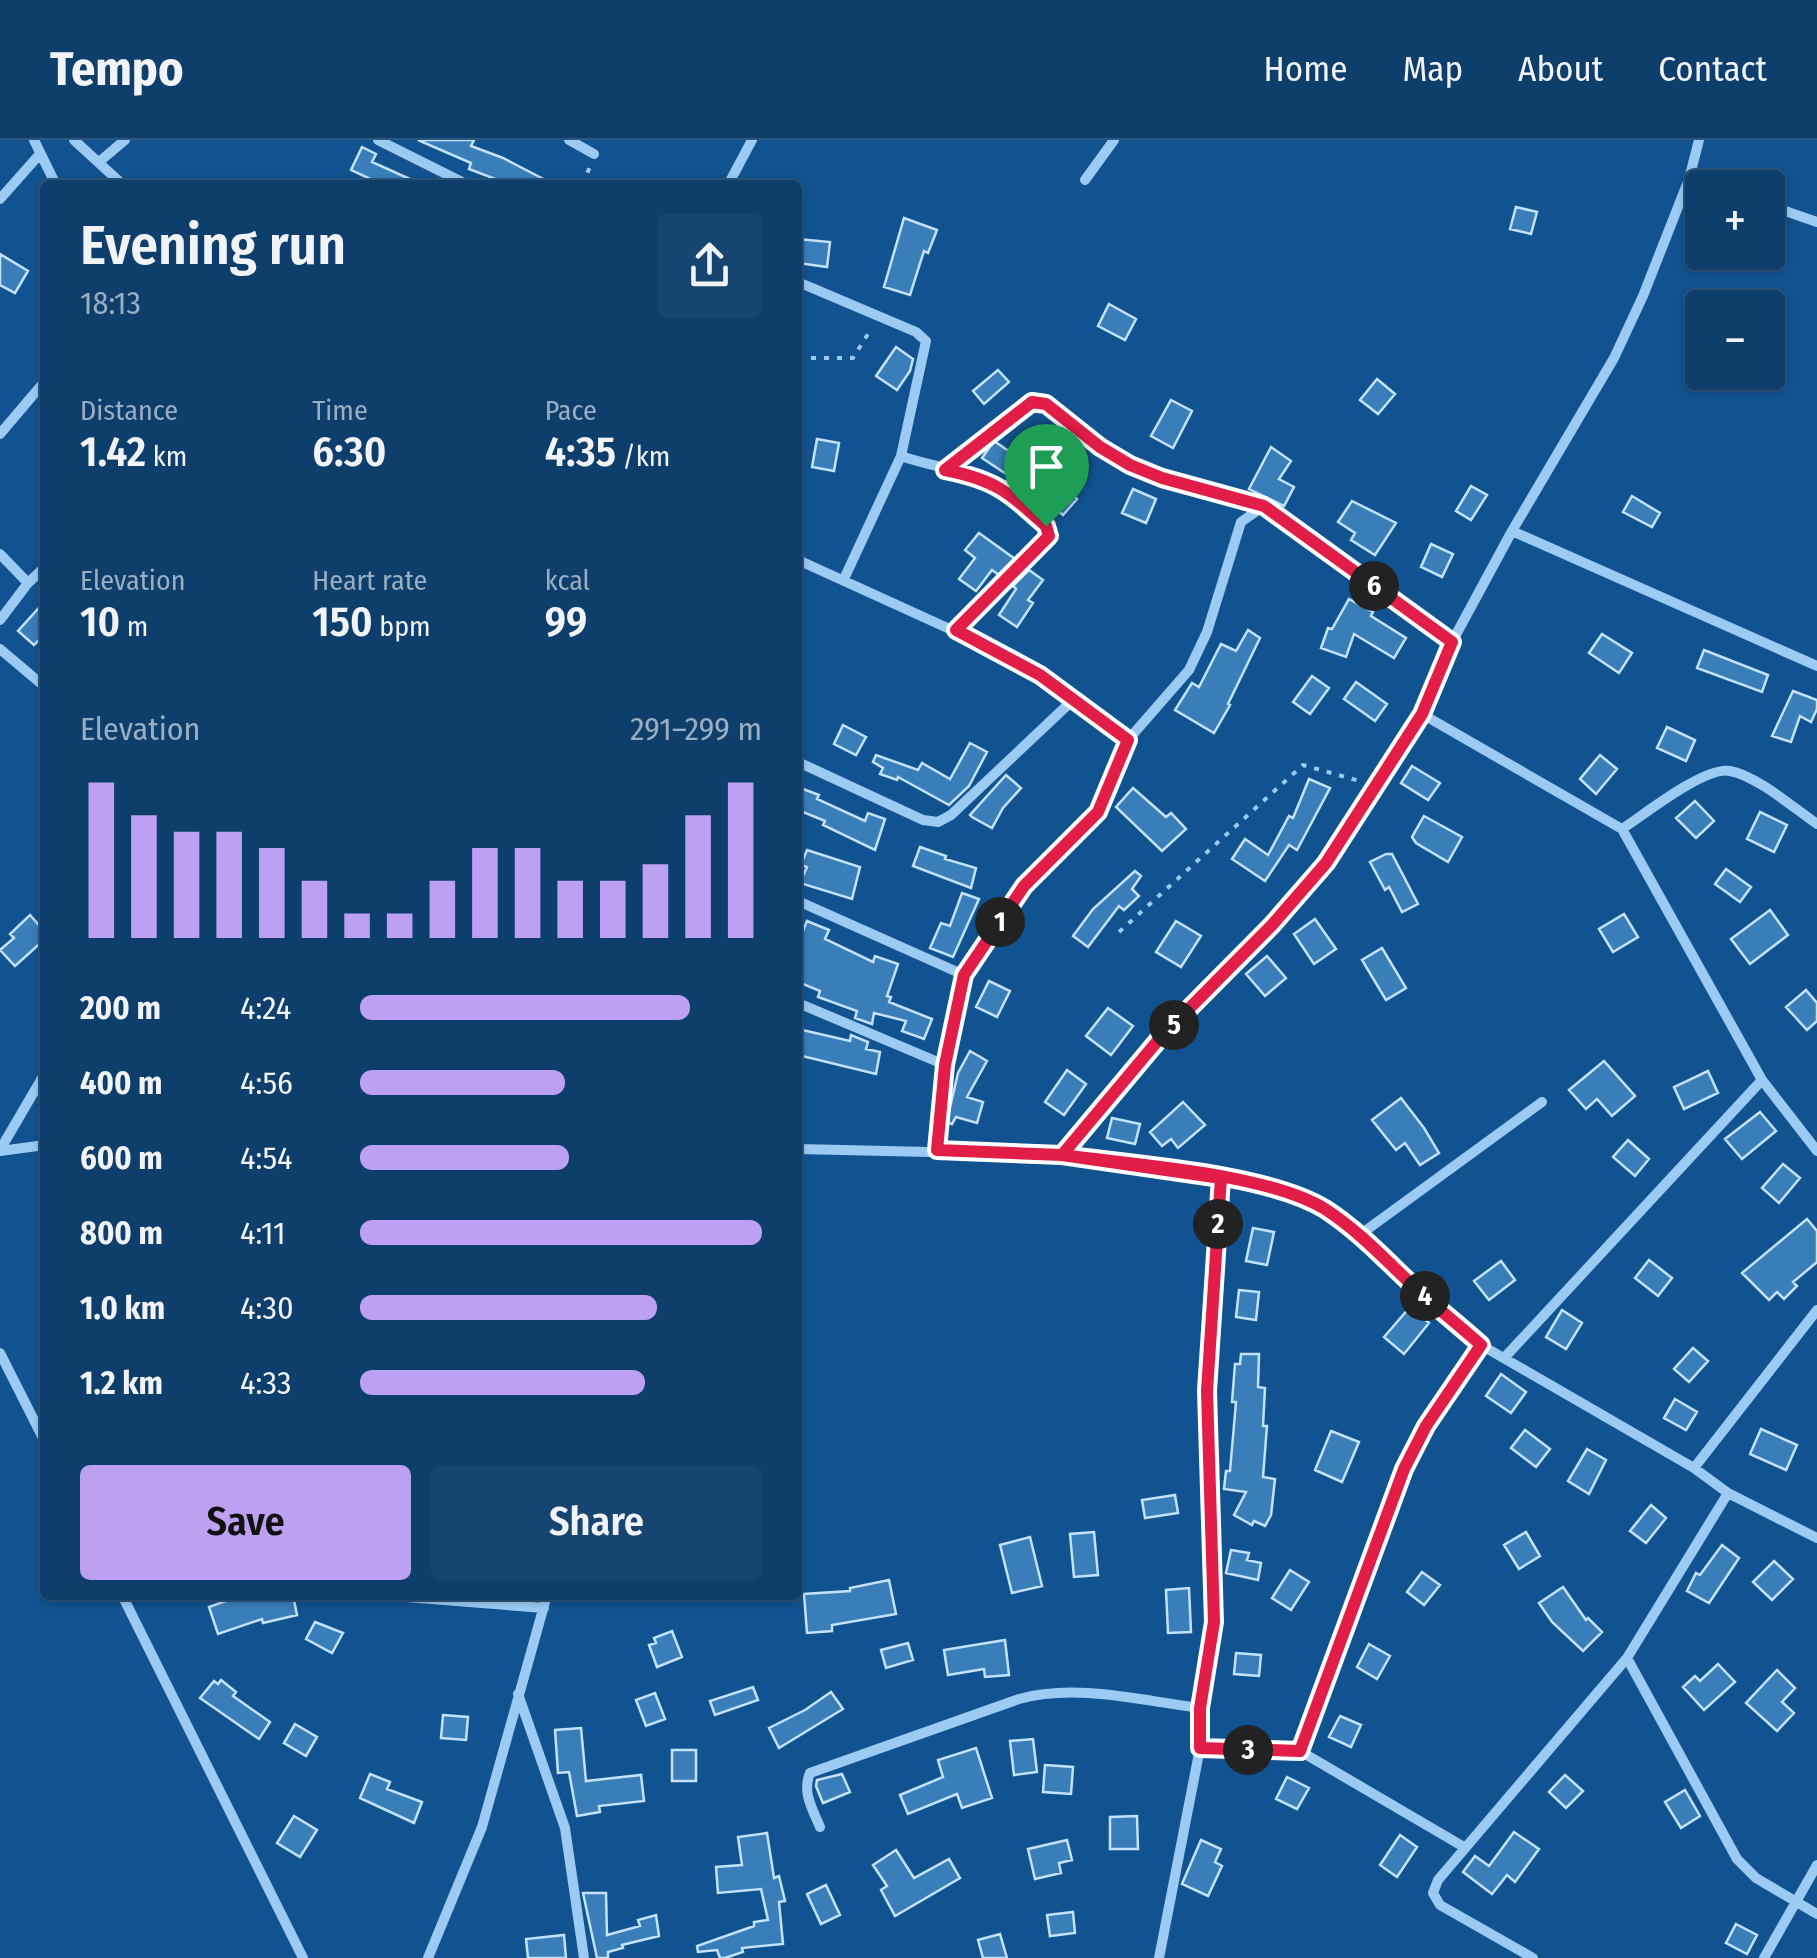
<!DOCTYPE html>
<html lang="en">
<head>
<meta charset="utf-8">
<style>
	:root { --surface:#0d3e6c; --page:#164572; --text:#f1f3f6; --muted:#9aaec2; --line:#2d577f; --accent:#bca0f2 }
	body { margin:0; font-family:"Fira Sans Condensed",sans-serif; background:var(--page); color:var(--text); height:100vh; display:flex; flex-direction:column; font-size:38px; white-space:nowrap }
	* { box-sizing:border-box; margin:0 }
	p { font-size:32px; color:var(--muted) }
	.icon { flex:none; width:55px; height:55px; fill:none; stroke:currentColor; stroke-width:2; stroke-linecap:round; stroke-linejoin:round }
	.map { position:relative; flex:1; overflow:hidden }
	.details { position:absolute; left:40px; top:40px; width:762px; height:1420px; display:flex; flex-direction:column; background:var(--surface); border-radius:10px; box-shadow:0 2px 8px #0004,0 0 0 2px var(--line) }
	.details>* { flex:none }
	.controls { position:absolute; left:1685px; top:30px; display:grid; gap:20px }
	.controls a { display:grid; place-items:center; width:100px; height:100px; border-radius:10px; background:var(--surface); box-shadow:0 2px 8px #0004,0 0 0 2px var(--line); font-size:50px }
	.pin { position:absolute; display:grid; place-items:center; width:85px; height:85px; color:#fff; margin:-102px -42px; border-radius:50% 50% 50% 0; rotate:-45deg; box-shadow:0 0 10px #0007 }
	.pin .icon { rotate:45deg }
	.km { position:absolute; width:50px; height:50px; margin:-25px; border-radius:50%; background:#222; color:#fff; font-size:28px; line-height:50px; text-align:center }
	.round { display:grid; place-items:center; flex:none; width:105px; height:105px; border-radius:10px; background:var(--page) }
	.overview { display:flex; align-items:center; justify-content:space-between; height:170px; padding:0 40px }
	h1 { font-size:55px; font-weight:600; line-height:75px }
	.stats { display:grid; grid-template-columns:repeat(3,1fr); gap:15px; height:170px; padding:10px 40px }
	.stats div { display:grid; align-content:center }
	.stats b { font-size:42px; font-weight:600 }
	.stats small { font-size:28px; font-weight:400 }
	.stats p { font-size:28px }
	.chart { height:280px; padding:20px 40px }
	.chart p { display:flex; justify-content:space-between }
	.chart svg { width:100%; height:180px; margin-top:10px; stroke:var(--accent); stroke-width:6 }
	.action { display:flex; gap:20px; margin-top:auto; padding:20px 40px }
	.action a { flex:1; height:115px; border-radius:10px; background:var(--accent); color:#111; font-size:40px; font-weight:600; line-height:115px; text-align:center }
	.action a+a { background:var(--page); color:var(--text) }
	ul { padding:0 40px; list-style:none; font-size:32px }
	li { display:grid; grid-template-columns:160px 120px 1fr; align-items:center; height:75px }
	li i { height:25px; border-radius:12px; background:var(--accent) }
	header { display:flex; align-items:center; gap:60px; box-sizing:border-box; height:140px; padding:0 50px; background:var(--surface); border-bottom:2px solid var(--line) }
	header strong { font-size:48px }
	nav { display:flex; gap:55px; margin-inline-start:auto; font-size:35px }
	.map>svg:first-child { display:block }
	.building { fill:#397db9; stroke:#c2e2fd; stroke-width:2.5 }
	.lines { fill:none; stroke-linecap:round; stroke-linejoin:round }
	.path { stroke:#9bcaf3; stroke-width:4; stroke-dasharray:5 8; stroke-linecap:butt }
	.street { stroke:#9bcaf3; stroke-width:10 }
	.route-casing { stroke:#fff; stroke-width:20 }
	.route { stroke:#e11d48; stroke-width:12 }
</style>
</head>
<body>
<header>
<strong>Tempo</strong>
<nav><a>Home</a><a>Map</a><a>About</a><a>Contact</a></nav>
</header>
<div class="map">
<svg width="1817" height="1818" viewBox="0 0 1817 1818">
	<rect width="100%" height="100%" fill="#115390"/>
	<path class="building" d="M418 0H474L471 6 503 18 555 45H511L469 29 471 23Z
		M362 7 376 14 372 22 423 45H383L351 30Z
		M1516 67 1537 72 1531 94 1510 89Z
		M904 78 937 90 928 113 924 111 910 155 884 147Z
		M798 99 830 102 827 127 798 123Z
		M0 114 28 131 15 153 0 145Z
		M1109 164 1136 179 1125 200 1098 186Z
		M896 207 913 219 910 231 897 250 876 236Z
		M998 230 1009 242 984 264 973 251Z
		M1377 239 1395 254 1378 274 1360 260Z
		M1171 260 1192 271 1173 308 1151 296Z
		M817 299 839 303 834 331 812 327Z
		M994 301 1041 333 1059 302 1079 313 1061 343 1077 359 1063 375 1031 349 1028 353 1007 340 1009 336 982 318Z
		M1271 307 1291 321 1279 339 1294 347 1284 366 1249 349Z
		M1471 346 1487 355 1471 380 1456 371Z
		M1133 349 1156 359 1146 383 1122 373Z
		M1632 356 1660 373 1652 387 1623 372Z
		M1352 361 1396 383 1375 415 1351 400 1355 393 1338 382Z
		M979 393 1015 419 999 435 992 430 976 451 959 439 975 418 965 410Z
		M1431 404 1453 414 1442 437 1421 427Z
		M1029 430 1043 440 1028 460 1033 463 1017 487 999 475 1016 449 1013 446Z
		M1349 459 1373 472 1371 476 1406 498 1394 518 1354 494 1346 517 1321 508 1328 488 1332 489Z
		M45 461V494L34 505 18 491Z
		M1248 490 1260 498 1228 564 1230 565 1214 593 1175 570 1192 543 1199 547 1221 504 1236 511Z
		M1602 494 1632 513 1619 533 1589 513Z
		M1704 510 1768 535 1762 552 1697 528Z
		M1312 536 1329 548 1310 574 1293 562Z
		M1356 542 1387 564 1375 581 1344 559Z
		M1793 551 1817 560V569L1811 582 1800 576 1791 602 1772 596Z
		M843 585 866 597 856 615 834 604Z
		M1667 587 1695 600 1686 621 1657 608Z
		M970 603 987 612 969 646 949 665 898 637 897 640 880 634 883 628 873 622 876 615 918 630 922 623 950 639Z
		M1600 615 1617 629 1596 654 1580 639Z
		M1412 626 1440 643 1428 660 1401 643Z
		M1006 635 1021 648 1003 668 992 688 972 677 970 675Z
		M1309 639 1330 648 1297 710 1289 705 1265 741 1232 719 1245 699 1268 715 1289 676 1293 678Z
		M1133 648 1166 677 1171 673 1186 689 1162 711 1116 667Z
		M803 649 819 655 817 659 865 681 868 673 885 679 875 710 823 685 825 681 798 670Z
		M1695 661 1714 681 1696 698 1676 678Z
		M1760 672 1787 685 1774 712 1747 699Z
		M1424 676 1462 697 1448 722 1416 703 1412 697Z
		M920 707 946 716 945 719 976 728 971 748 913 726Z
		M807 710 860 727 852 759 800 743 807 727 801 725Z
		M1386 714H1392L1418 764 1402 772 1389 747 1385 750 1370 722Z
		M1726 729 1751 747 1740 762 1715 744Z
		M1135 731 1141 736 1132 749 1139 756 1124 770 1119 766 1088 807 1073 796 1093 769Z
		M962 753 979 759 953 817 930 808 941 783 950 786Z
		M1770 770 1788 795 1750 824 1731 799Z
		M1624 774 1638 797 1613 812 1599 789Z
		M30 775 45 792V799L15 826 0 810 14 798 10 794Z
		M1315 779 1336 809 1314 824 1294 794Z
		M807 781 829 790 825 799 873 822 875 816 898 824 887 856 891 857 889 862 932 879 924 899 902 891 906 881 874 873 872 884 855 878 857 871 818 857 820 851 798 842V803Z
		M1176 781 1201 796 1181 827 1156 812Z
		M1382 808 1406 848 1386 860 1362 820Z
		M1267 816 1286 838 1265 856 1246 834Z
		M989 841 1010 851 997 877 976 867Z
		M1806 850 1817 863V881L1807 890 1786 867Z
		M1108 868 1133 886 1111 915 1086 896Z
		M798 889 850 901 851 895 868 902 866 909 880 912 876 934 798 915Z
		M970 911 987 921 967 957 983 962 977 983 956 977 952 984 948 983 949 972 958 933Z
		M1604 921 1635 956 1612 976 1597 959 1586 969 1569 950Z
		M1067 930 1086 944 1064 975 1045 962Z
		M1708 931 1718 953 1684 969 1674 947Z
		M1401 958 1424 988 1439 1013 1420 1025 1405 1003 1396 1010 1372 980Z
		M1183 962 1205 985 1178 1008 1171 999 1162 1006 1150 992Z
		M1760 972 1776 991 1742 1019 1725 999Z
		M1112 978 1140 984 1135 1004 1107 998Z
		M1628 1000 1649 1019 1635 1036 1613 1017Z
		M1783 1024 1800 1038 1779 1063 1762 1048Z
		M1807 1079 1817 1091V1122L1793 1142 1797 1146 1784 1159 1777 1152 1769 1160 1742 1133Z
		M1253 1088 1274 1092 1267 1125 1246 1121Z
		M1649 1120 1672 1138 1658 1156 1635 1138Z
		M1501 1121 1515 1140 1489 1160 1474 1141Z
		M1239 1150 1259 1152 1256 1180 1236 1177Z
		M1410 1167 1429 1183 1404 1214 1384 1197Z
		M1562 1170 1582 1183 1566 1209 1546 1197Z
		M1693 1208 1708 1221 1689 1242 1674 1229Z
		M1241 1214H1259L1258 1247 1265 1248 1263 1286H1267L1263 1337 1275 1339 1271 1375 1265 1386 1254 1381 1252 1385 1234 1375 1246 1352 1224 1349 1226 1331H1230L1236 1262H1232L1235 1224H1240Z
		M1501 1234 1526 1252 1511 1273 1486 1256Z
		M1675 1259 1697 1272 1686 1290 1664 1278Z
		M1761 1289 1797 1305 1786 1330 1750 1314Z
		M1525 1290 1550 1309 1536 1327 1511 1308Z
		M1331 1291 1359 1302 1342 1342 1315 1330Z
		M1587 1309 1606 1320 1589 1354 1568 1341Z
		M1175 1355 1178 1373 1145 1378 1142 1360Z
		M1651 1365 1666 1378 1646 1403 1630 1391Z
		M1094 1392 1098 1435 1074 1437 1070 1394Z
		M1526 1392 1540 1416 1519 1429 1504 1405Z
		M1030 1397 1042 1446 1012 1453 1000 1405Z
		M1722 1405 1739 1418 1709 1463 1687 1451 1696 1433 1700 1435Z
		M1231 1410 1249 1413 1247 1420 1261 1423 1258 1440 1226 1433Z
		M1774 1421 1793 1439 1772 1460 1753 1442Z
		M1290 1430 1309 1442 1291 1470 1272 1458Z
		M1422 1432 1440 1445 1424 1465 1407 1452Z
		M889 1440 896 1474 832 1485V1491L807 1493 804 1454 850 1451V1448Z
		M1563 1447 1586 1480 1588 1478 1602 1492 1583 1511 1552 1482 1539 1463Z
		M1189 1448 1191 1492 1168 1493 1166 1450Z
		M242 1455H293L297 1475 263 1483 262 1479 218 1494 209 1467Z
		M315 1482 343 1493 332 1513 306 1499Z
		M672 1491 682 1517 657 1527 649 1505 656 1503 654 1498Z
		M1005 1500 1009 1535 985 1537 984 1529 948 1535 944 1510Z
		M908 1503 913 1520 886 1528 881 1510Z
		M1369 1504 1390 1516 1377 1539 1357 1527Z
		M1236 1513 1261 1515 1259 1536 1234 1534Z
		M1718 1524 1735 1542 1704 1570 1683 1547 1695 1536 1700 1541Z
		M1777 1530 1795 1548 1782 1562 1794 1573 1777 1591 1746 1563Z
		M221 1540 236 1552 233 1556 270 1582 259 1599 200 1558 214 1541 218 1544Z
		M753 1547 758 1560 715 1575 710 1561Z
		M831 1552 843 1569 779 1608 769 1588 805 1570Z
		M655 1553 665 1579 646 1586 636 1560Z
		M443 1575 468 1577 466 1600 441 1598Z
		M1340 1576 1361 1585 1351 1607 1329 1597Z
		M295 1584 317 1597 306 1616 284 1603Z
		M581 1588 586 1641 641 1635 644 1661 599 1666 600 1672 577 1676 569 1632 558 1633 555 1590Z
		M1033 1599 1037 1632 1014 1635 1010 1601Z
		M976 1608 992 1658 962 1668 957 1654 908 1674 900 1655 943 1637 938 1620Z
		M672 1610H696V1641H672Z
		M1045 1625 1073 1627 1071 1654 1043 1652Z
		M370 1634 390 1642 387 1649 422 1662 414 1683 360 1658Z
		M842 1634 850 1652 823 1663 816 1646 817 1640Z
		M1565 1635 1583 1651 1566 1668 1549 1652Z
		M1287 1637 1309 1648 1297 1669 1276 1659Z
		M1685 1650 1700 1676 1681 1688 1665 1662Z
		M294 1676 317 1690 300 1717 277 1703Z
		M1137 1676 1138 1709H1110V1677Z
		M1514 1692 1539 1709 1515 1742 1507 1735 1492 1754 1463 1732 1475 1716 1489 1726Z
		M767 1693 774 1738 779 1736 785 1761 779 1762 783 1804 742 1808 743 1812 725 1818H720L717 1810 698 1812 697 1806 754 1786V1782L768 1780 761 1749 718 1753 716 1727 742 1725 738 1697Z
		M1400 1695 1417 1707 1397 1737 1380 1725Z
		M1067 1700 1072 1720 1059 1723 1061 1733 1035 1739 1028 1709Z
		M1201 1700 1221 1709 1215 1722 1222 1726 1208 1756 1182 1744Z
		M896 1710 914 1738 949 1719 960 1738 895 1776 881 1750 887 1746 873 1725Z
		M826 1745 840 1775 821 1784 807 1754Z
		M583 1753H606L607 1795 640 1786 638 1780 656 1775 659 1796 622 1805 623 1808 608 1812V1818H597Z
		M1073 1772 1075 1793 1050 1796 1047 1775Z
		M1736 1784 1757 1795 1747 1814 1726 1803Z
		M1000 1794 1007 1818H983L978 1800Z
		M564 1795 566 1818H528L526 1799Z"/>
	<g class="lines">
		<path class="path" d="M583 45 590 26
			M798 218H853L871 189
			M960 318 1023 268C1052 252 1078 292 1100 307 1144 337 1195 347 1245 361
			M1119 792 1303 625 1363 642"/>
		<path class="street" d="M34 0 56 45
			M74 0 123 45
			M378 0 468 45
			M569 0 594 14
			M99 22 125 0
			M1689 39 1714 48
			M1085 40 1114 0
			M728 45 752 0
			M0 59 39 15
			M1768 65 1817 82
			M798 142 916 192 926 201 901 316 844 439
			M0 294 45 241
			M901 316C927 325 954 329 979 337 1005 344 1033 370 1049 390L1046 400 957 490
			M1512 391 1817 526
			M0 414 28 443
			M798 420 1009 516 1075 558 1128 600
			M0 480 28 443 45 427
			M0 509 45 547
			M1422 574 1622 689 1762 940 1817 1011
			M798 622 923 680 938 682 951 675 1075 558
			M1622 689C1645 674 1705 626 1730 631 1757 636 1794 668 1817 684
			M798 761 964 835
			M798 863 945 925
			M798 1009 1062 1015 1221 1038 1288 1053 1321 1067 1361 1094 1422 1154 1481 1205 1694 1328 1728 1353 1817 1398
			M0 1010 45 933
			M937 1010 945 925 964 835 1024 747 1098 672 1128 600 1189 530 1207 492 1241 382 1264 366 1452 502
			M0 1011 45 1005
			M1062 1015 1160 898 1272 785 1325 723 1377 646 1422 574 1452 502 1512 391 1614 218 1643 156 1689 39 1699 0
			M1361 1094 1542 962
			M0 1213 45 1302
			M1506 1216 1762 940
			M1694 1328 1817 1170
			M122 1455 303 1818
			M381 1455 544 1468
			M1627 1518 1737 1719 1756 1738 1817 1774
			M518 1554 565 1688 584 1818
			M1200 1608 1300 1611 1464 1707
			M1300 1611 1404 1329 1427 1287 1481 1205
			M820 1687C812 1668 802 1652 810 1633L1019 1559C1077 1543 1142 1561 1201 1568
			M428 1818 482 1687 547 1455
			M1159 1818 1200 1608 1201 1568 1214 1482 1207 1251 1221 1038
			M1533 1818 1440 1765 1433 1753 1438 1740 1627 1518 1728 1353
			M1764 1818 1817 1725"/>
	</g>
	<g class="lines">
		<g class="route-casing">
			<path id="route" d="M1046 386 1049 396 956 490 1040 535 1128 600 1098 672 1024 746 964 835 945 925 937 1010 1062 1015 1221 1038 1207 1251 1214 1482 1200 1568V1608L1300 1611 1404 1329 1426 1286 1481 1205C1462 1188 1442 1172 1423 1155 1390 1125 1362 1093 1325 1069 1266 1033 1133 1025 1062 1015L1160 898 1272 785 1326 723 1422 574 1452 502 1264 366 1162 338 1130 325 1100 307 1046 264 1032 262 945 330C996 340 1008 352 1046 386"/>
		</g>
		<use href="#route" class="route"/>
	</g>
</svg>
<div class="controls">
<a>+</a>
<a>−</a>
</div>
<div class="pin" style="left:1046px;top:386px;background:#1e9e55"><svg class="icon" aria-label="arrive" viewBox="0 0 24 24"><path d="M6 21V4h12l-3 4 3 4H6"/></svg></div>
<b class="km" style="left:1000px;top:782px">1</b>
<b class="km" style="left:1218px;top:1084px">2</b>
<b class="km" style="left:1248px;top:1610px">3</b>
<b class="km" style="left:1425px;top:1156px">4</b>
<b class="km" style="left:1174px;top:885px">5</b>
<b class="km" style="left:1374px;top:446px">6</b>
<section class="details">
<div class="overview"><div><h1>Evening run</h1><p>18:13</p></div><a class="round"><svg class="icon" aria-label="share" viewBox="0 0 24 24"><path d="M12 15V3M7 8l5-5 5 5M5 13v7h14v-7"/></svg></a></div>
<div class="stats">
<div><p>Distance</p><b>1.42<small> km</small></b></div>
<div><p>Time</p><b>6:30</b></div>
<div><p>Pace</p><b>4:35<small> /km</small></b></div>
</div>
<div class="stats">
<div><p>Elevation</p><b>10<small> m</small></b></div>
<div><p>Heart rate</p><b>150<small> bpm</small></b></div>
<div><p>kcal</p><b>99</b></div>
</div>
<div class="chart"><p><span>Elevation</span>291–299 m</p>
<svg viewBox="0 0 160 44" preserveAspectRatio="none"><path d="M5 44V6M15 44V14M25 44V18M35 44V18M45 44V22M55 44V30M65 44V38M75 44V38M85 44V30M95 44V22M105 44V22M115 44V30M125 44V30M135 44V26M145 44V14M155 44V6"/></svg>
</div>
<ul>
<li><b>200 m</b>4:24<i style="width:82%"></i></li>
<li><b>400 m</b>4:56<i style="width:51%"></i></li>
<li><b>600 m</b>4:54<i style="width:52%"></i></li>
<li><b>800 m</b>4:11<i style="width:100%"></i></li>
<li><b>1.0 km</b>4:30<i style="width:74%"></i></li>
<li><b>1.2 km</b>4:33<i style="width:71%"></i></li>
</ul>
<div class="action"><a>Save</a><a>Share</a></div>
</section>
</div>
</body>
</html>
